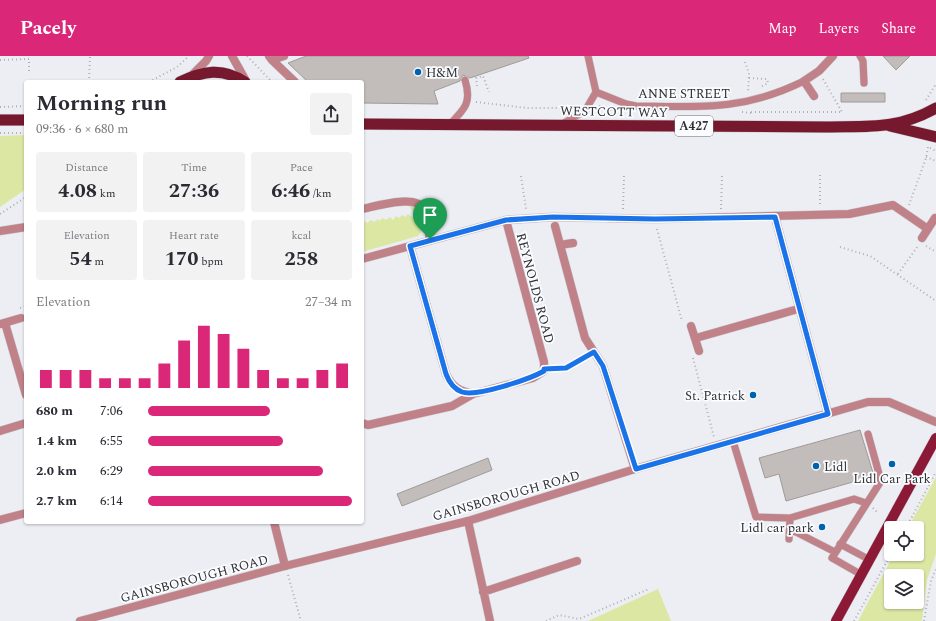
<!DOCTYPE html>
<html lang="en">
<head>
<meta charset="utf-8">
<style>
	:root { --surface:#fff; --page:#f2f2f3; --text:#2b2b33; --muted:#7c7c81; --accent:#db2777 }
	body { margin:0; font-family:Spectral,serif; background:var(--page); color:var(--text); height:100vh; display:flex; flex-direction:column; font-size:15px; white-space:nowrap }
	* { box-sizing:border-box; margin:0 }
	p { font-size:13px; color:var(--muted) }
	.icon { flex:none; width:22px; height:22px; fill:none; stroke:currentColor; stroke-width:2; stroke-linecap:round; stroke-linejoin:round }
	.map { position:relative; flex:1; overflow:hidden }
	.panel { position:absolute; left:24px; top:24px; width:340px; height:444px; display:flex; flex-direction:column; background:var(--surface); border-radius:4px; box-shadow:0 1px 3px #0004 }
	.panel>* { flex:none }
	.controls { position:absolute; left:884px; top:465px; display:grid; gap:8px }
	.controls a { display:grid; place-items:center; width:40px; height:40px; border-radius:4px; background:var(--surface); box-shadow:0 1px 3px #0004; font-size:20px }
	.pin { position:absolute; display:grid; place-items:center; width:34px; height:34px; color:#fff; margin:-41px -17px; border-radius:50% 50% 50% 0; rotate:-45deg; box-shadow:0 0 4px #0007 }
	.pin .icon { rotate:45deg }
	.round { display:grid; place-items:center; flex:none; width:42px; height:42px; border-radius:4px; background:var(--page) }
	.head { display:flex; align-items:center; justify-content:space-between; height:68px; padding:0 12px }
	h1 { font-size:22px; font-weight:700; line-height:30px }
	.metrics { display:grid; grid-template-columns:repeat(3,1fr); gap:6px; height:68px; padding:4px 12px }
	.metrics div { display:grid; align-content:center; border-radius:4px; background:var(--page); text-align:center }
	.metrics b { font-size:20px; font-weight:700 }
	.metrics small { font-size:11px; font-weight:400 }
	.metrics p { font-size:11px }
	.chart { height:112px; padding:8px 12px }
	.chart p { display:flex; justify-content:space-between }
	.chart svg { width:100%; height:72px; margin-top:4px; stroke:var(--accent); stroke-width:6 }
	ul { padding:0 12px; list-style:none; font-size:13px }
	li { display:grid; grid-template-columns:64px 48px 1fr; align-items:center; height:30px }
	li i { height:10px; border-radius:5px; background:var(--accent) }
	header { display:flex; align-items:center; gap:24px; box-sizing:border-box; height:56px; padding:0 20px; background:var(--accent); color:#fff }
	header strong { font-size:19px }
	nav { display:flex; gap:22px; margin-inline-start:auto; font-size:14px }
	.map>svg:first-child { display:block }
	.green { fill:#dbe7a3; fill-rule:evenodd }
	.building { fill:#c2bdba; stroke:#a09b98 }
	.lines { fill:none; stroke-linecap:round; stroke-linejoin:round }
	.service-casing { stroke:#caccd0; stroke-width:8 }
	.pedestrian-casing { stroke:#caccd0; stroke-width:9 }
	.minor-casing { stroke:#caccd0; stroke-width:9 }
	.tertiary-casing { stroke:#caccd0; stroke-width:9 }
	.primary-casing { stroke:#caccd0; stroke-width:11 }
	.trunk-casing { stroke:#caccd0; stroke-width:12 }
	.path { stroke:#aeb0b4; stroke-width:2; stroke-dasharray:1 3; stroke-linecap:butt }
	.service { stroke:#c18188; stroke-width:7 }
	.pedestrian { stroke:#c18188; stroke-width:8 }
	.minor { stroke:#c18188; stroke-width:8 }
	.tertiary { stroke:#c18188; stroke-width:8 }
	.primary { stroke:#8c1a37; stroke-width:10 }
	.trunk { stroke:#76182e; stroke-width:11 }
	.route-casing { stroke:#fff; stroke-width:8 }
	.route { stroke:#1a73e8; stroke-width:5 }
	.poi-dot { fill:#0062ae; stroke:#fafcff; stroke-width:1.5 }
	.labels { text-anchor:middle; stroke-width:3.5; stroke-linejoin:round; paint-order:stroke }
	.shield { fill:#fafcff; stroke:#6c6d70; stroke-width:1 }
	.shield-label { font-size:12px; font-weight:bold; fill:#2f3032 }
	.poi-label { font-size:13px; fill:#2f3032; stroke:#fafcff; text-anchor:start }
	.street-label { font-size:13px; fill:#2f3032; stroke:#fafcff }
</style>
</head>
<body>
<header>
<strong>Pacely</strong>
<nav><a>Map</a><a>Layers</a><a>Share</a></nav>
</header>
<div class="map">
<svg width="936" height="565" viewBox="0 0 936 565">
	<rect width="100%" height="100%" fill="#eceef3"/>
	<path class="green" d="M26 79V133L0 151V80Z
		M408 149 418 153C422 163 426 172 418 180L362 196V167L365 165 367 167 371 164 374 166 378 163 379 165 383 162 386 164 390 161 393 164 396 160 399 162 402 159 405 161 408 158 412 161 415 158Z
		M936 421V498L927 524 922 565H858L894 498H917V472H908ZM891 520H917V546H891Z
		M658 533 671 565H588Z"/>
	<path class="building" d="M306 0H528L529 2 470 22 463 19 460 25 434 35 438 48 362 47V26H308L288 7Z
		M883 0H910L896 14Z
		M841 37H885V46H841Z
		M860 374 874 420 786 445 779 418 765 422 759 402Z
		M488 402 492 414 402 450 397 438Z"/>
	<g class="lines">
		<g class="service-casing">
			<path id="service" d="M860 0 863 5 864 27
				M596 36 626 48 636 50C701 51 743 55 804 25
				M450 68C465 53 472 46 465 24
				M562 68 585 55 596 36 588 0
				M733 385 756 461 790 462 789 483
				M790 462 854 443 866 447
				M790 473 835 496
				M840 488 870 504
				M862 519 832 502 881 425 868 378"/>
		</g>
		<g class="pedestrian-casing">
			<path id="pedestrian" d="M269 0 272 4 284 0
				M272 4 295 26"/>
		</g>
		<g class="minor-casing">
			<path id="minor" d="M232 0 246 25
				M191 20 206 5 209 0
				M814 40 804 25 819 15 833 0
				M362 153C377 150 415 138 424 153 428 161 428 174 430 183
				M775 161 828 358
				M555 170 585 282 603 310 635 413
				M922 182 935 162
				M560 189 573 187
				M410 190 446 318C452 331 459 335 473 338
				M362 203 506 164 553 161 655 163 849 158 893 149 928 173
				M5 267 26 339
				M1 268 21 262
				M691 270 699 295
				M696 282 798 253
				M362 367 368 369 452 350 473 338 533 322 544 315V306L506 164
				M0 375 26 367
				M0 464 26 457
				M468 465 490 565
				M274 466 285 510
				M483 536 577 505"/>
		</g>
		<g class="tertiary-casing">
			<path id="tertiary" d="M0 175 26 171
				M80 565 285 510 468 465 635 413 868 346H889L936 366"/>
		</g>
		<g class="primary-casing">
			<path id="primary" d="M836 565 936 382"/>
		</g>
		<g class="trunk-casing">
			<path id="trunk" d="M180 26C203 15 222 11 245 26
				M0 64H26
				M362 68 826 71C868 70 897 74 936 52
				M890 70 936 81"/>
		</g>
		<path class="path" d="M247 0 272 26
			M0 4 29 3V17
			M745 6 749 17 748 37
			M749 22 767 23 768 27 761 31
			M89 26 90 0
			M149 26 177 11 189 0
			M477 30 476 22 483 20 489 36
			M926 44 936 28
			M476 46 527 52H572
			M599 50 606 53 617 55
			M0 51 26 50
			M742 56 751 57
			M751 56H842L823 23
			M0 77H26
			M930 92 936 95
			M926 101 936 105
			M820 119V150
			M521 120 526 153
			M909 149 926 102 928 91
			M623 153 624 119
			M721 153 722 119
			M0 158 26 141
			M657 173 682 265
			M926 190 936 196
			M840 191 870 200 936 245
			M898 218 918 190
			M20 252 26 250
			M693 302 714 381
			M553 312H566L586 301
			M873 452 878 457
			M906 472 936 416
			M288 519 301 565
			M546 565 559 559 579 563 649 533
			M854 565 891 498
			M924 565 931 525 936 513"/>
		<use href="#service" class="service"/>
		<use href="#pedestrian" class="pedestrian"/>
		<use href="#minor" class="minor"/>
		<use href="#tertiary" class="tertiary"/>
		<use href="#primary" class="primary"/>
		<use href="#trunk" class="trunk"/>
	</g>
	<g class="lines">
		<g class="route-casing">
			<path id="route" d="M553 161 655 163 775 161 828 358 636 413 603 310 594 296 566 312 544 313V315C530 323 477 341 462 336 454 333 449 326 446 318L410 190 506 164Z"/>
		</g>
		<use href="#route" class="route"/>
	</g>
	<g class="poi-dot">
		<circle cx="418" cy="16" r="4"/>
		<circle cx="753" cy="339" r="4"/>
		<circle cx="892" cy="408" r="4"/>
		<circle cx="816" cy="410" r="4"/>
		<circle cx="822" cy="471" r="4"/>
	</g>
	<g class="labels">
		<rect class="shield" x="675" y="60" width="38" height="20" rx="3"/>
		<g class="shield-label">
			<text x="694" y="74">A427</text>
		</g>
		<g class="poi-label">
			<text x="426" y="21">H&amp;M</text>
			<text x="745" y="344" text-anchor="end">St. Patrick</text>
			<text x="824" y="415">Lidl</text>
			<text x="892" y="427" text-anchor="middle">Lidl Car Park</text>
			<text x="814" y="476" text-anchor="end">Lidl car park</text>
		</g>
		<g class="street-label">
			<text x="684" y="42">ANNE STREET</text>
			<text transform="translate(614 55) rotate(1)" y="5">WESTCOTT WAY</text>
			<text transform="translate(536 232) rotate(75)" y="5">REYNOLDS ROAD</text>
			<text transform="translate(506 439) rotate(-16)" y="5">GAINSBOROUGH ROAD</text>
			<text transform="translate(194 522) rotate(-15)" y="5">GAINSBOROUGH ROAD</text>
		</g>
	</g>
</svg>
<div class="controls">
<a><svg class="icon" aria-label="locate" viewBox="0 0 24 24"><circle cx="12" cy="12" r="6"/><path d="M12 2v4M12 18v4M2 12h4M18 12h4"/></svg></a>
<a><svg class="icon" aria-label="layers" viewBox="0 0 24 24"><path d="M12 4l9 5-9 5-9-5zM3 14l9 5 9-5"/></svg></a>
</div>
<div class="pin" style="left:430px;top:183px;background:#1e9e55"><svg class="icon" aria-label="arrive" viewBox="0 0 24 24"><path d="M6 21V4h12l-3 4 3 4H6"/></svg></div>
<section class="panel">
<div class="head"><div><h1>Morning run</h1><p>09:36 · 6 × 680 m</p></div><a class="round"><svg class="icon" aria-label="share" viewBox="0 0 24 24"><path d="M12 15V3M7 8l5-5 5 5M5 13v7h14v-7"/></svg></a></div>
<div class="metrics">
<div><p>Distance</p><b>4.08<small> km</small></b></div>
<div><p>Time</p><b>27:36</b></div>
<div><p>Pace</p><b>6:46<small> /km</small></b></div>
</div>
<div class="metrics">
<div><p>Elevation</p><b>54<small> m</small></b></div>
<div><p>Heart rate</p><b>170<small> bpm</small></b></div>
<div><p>kcal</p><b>258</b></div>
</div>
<div class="chart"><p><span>Elevation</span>27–34 m</p>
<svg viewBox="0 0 160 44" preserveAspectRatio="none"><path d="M5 44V33M15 44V33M25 44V33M35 44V38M45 44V38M55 44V38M65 44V29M75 44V15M85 44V6M95 44V11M105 44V20M115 44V33M125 44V38M135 44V38M145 44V33M155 44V29"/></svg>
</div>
<ul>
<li><b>680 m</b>7:06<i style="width:60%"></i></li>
<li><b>1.4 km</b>6:55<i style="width:66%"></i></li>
<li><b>2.0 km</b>6:29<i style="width:86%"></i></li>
<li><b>2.7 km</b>6:14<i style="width:100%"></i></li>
</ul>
</section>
</div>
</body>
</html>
